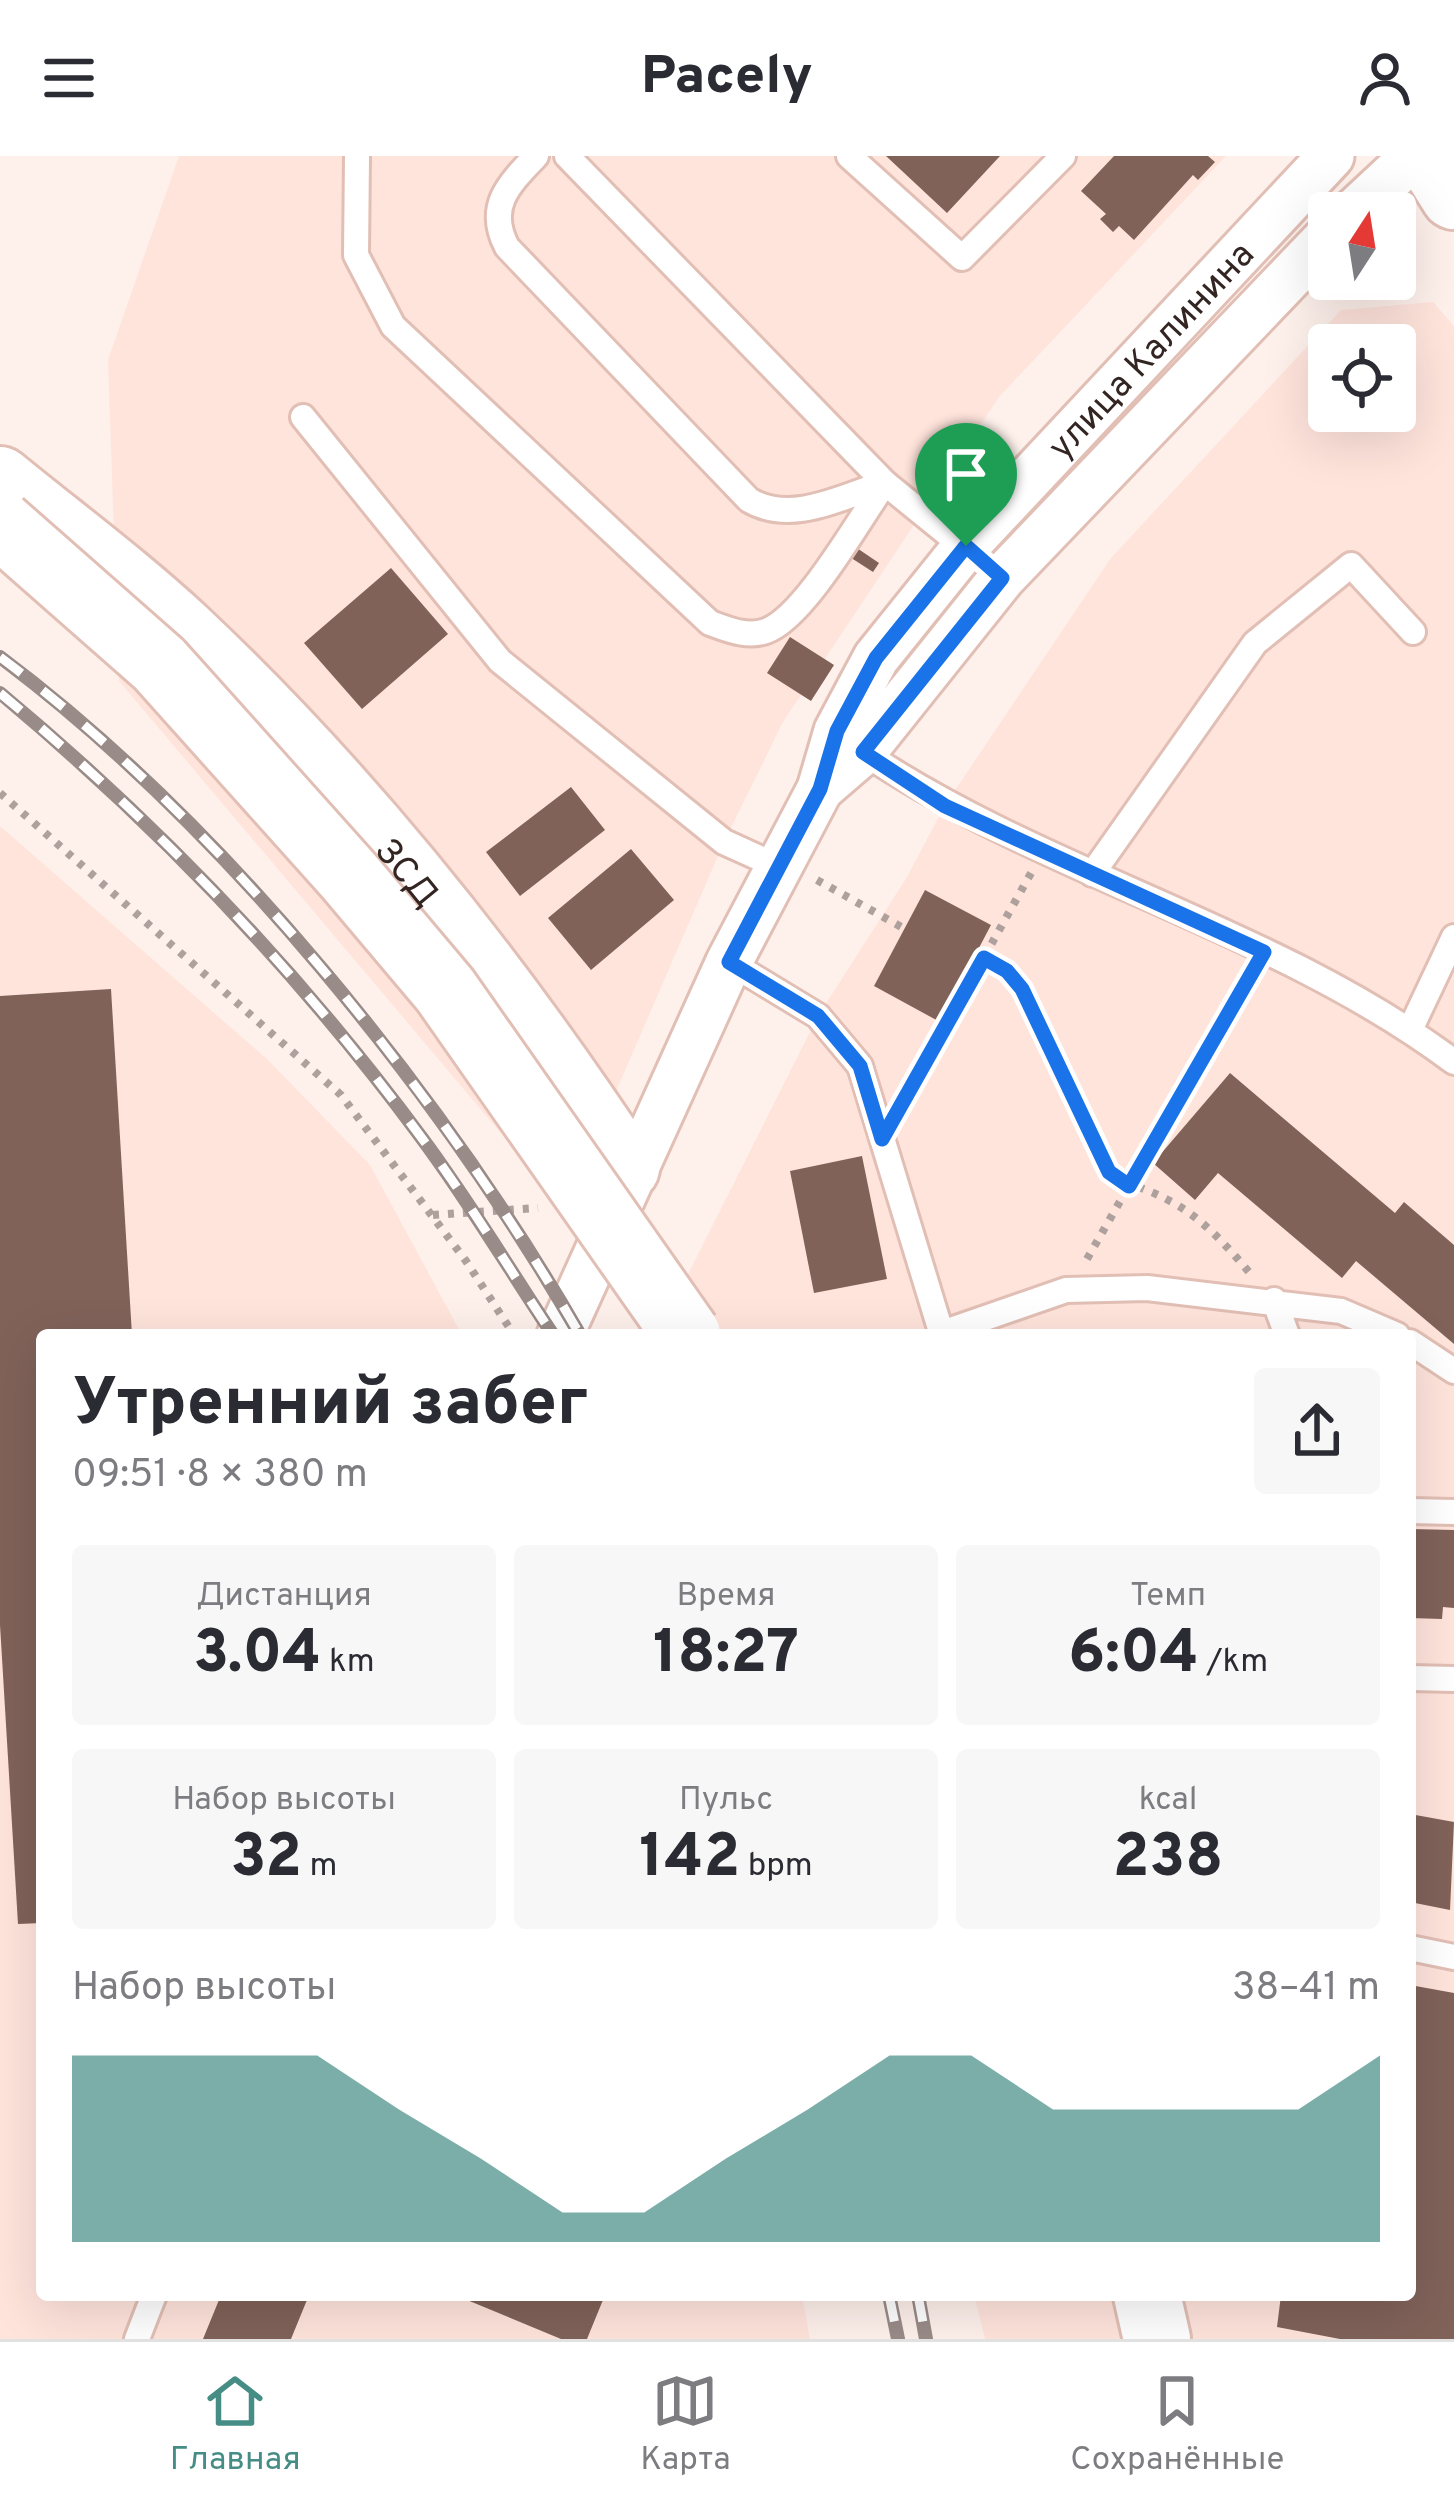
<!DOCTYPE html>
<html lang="ru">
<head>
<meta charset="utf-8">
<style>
	:root { --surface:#fff; --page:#f7f7f7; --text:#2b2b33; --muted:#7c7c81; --line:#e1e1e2; --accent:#468d86 }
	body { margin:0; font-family:Overpass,sans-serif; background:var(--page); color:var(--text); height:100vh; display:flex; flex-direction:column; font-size:45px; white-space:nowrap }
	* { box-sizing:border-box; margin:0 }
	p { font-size:39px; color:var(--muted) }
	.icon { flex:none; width:66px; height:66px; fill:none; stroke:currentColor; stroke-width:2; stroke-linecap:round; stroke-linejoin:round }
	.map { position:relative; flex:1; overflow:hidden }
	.sheet { position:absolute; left:36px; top:1173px; width:1380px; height:972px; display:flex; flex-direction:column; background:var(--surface); border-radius:12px; box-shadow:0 12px 48px #0002 }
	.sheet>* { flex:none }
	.needle { width:78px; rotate:12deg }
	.controls { position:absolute; left:1308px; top:36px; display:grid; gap:24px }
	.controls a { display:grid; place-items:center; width:108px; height:108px; border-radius:12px; background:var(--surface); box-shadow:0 12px 48px #0002; font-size:60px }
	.pin { position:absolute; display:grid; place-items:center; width:102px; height:102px; color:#fff; margin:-123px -51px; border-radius:50% 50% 50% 0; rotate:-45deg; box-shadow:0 0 12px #0007 }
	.pin .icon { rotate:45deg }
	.round { display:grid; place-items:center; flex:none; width:126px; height:126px; border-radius:12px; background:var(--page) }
	.head { display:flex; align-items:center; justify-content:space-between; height:204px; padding:0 36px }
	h1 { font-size:66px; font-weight:800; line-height:90px }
	.figures { display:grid; grid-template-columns:repeat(3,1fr); gap:18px; height:204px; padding:12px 36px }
	.figures div { display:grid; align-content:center; border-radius:12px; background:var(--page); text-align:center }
	.figures b { font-size:60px; font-weight:800 }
	.figures small { font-size:33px; font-weight:400 }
	.figures p { font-size:33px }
	.chart { height:336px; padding:24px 36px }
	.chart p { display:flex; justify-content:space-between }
	.chart svg { width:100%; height:216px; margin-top:12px; fill:var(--accent); opacity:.7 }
	header { display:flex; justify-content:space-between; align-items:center; height:156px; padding:0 36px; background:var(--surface); font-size:54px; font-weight:800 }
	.menu { display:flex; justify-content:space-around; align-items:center; height:168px; border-top:3px solid var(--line); background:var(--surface); font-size:33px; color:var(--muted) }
	.menu a { display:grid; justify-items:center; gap:6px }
	.menu .on { color:var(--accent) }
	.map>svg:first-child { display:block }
	.built { fill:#ffe4dc; fill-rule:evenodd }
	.building { fill:#806259 }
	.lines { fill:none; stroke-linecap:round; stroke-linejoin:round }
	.service-casing { stroke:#e2bfb5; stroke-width:30 }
	.minor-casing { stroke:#e2bfb5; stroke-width:51 }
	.secondary-casing { stroke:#e2bfb5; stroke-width:72 }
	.motorway-casing { stroke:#e2bfb5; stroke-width:72 }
	.path { stroke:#aea09c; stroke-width:8; stroke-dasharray:6 9; stroke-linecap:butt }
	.service { stroke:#fff; stroke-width:24 }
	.minor { stroke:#fff; stroke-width:45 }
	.secondary { stroke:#fff; stroke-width:66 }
	.motorway { stroke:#fff; stroke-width:66 }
	.rail-casing { stroke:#998b87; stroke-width:14 }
	.rail { stroke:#fff; stroke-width:9; stroke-dasharray:27; stroke-linecap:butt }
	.motorway-bridge-casing { stroke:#e2bfb5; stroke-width:72; stroke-linecap:butt }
	.motorway-bridge { stroke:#fff; stroke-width:66 }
	.route-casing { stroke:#fff; stroke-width:24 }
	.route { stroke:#1a73e8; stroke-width:15 }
	.labels { text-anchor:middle; stroke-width:12; stroke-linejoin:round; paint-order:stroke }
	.street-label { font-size:36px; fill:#332522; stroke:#fff }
</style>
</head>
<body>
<header><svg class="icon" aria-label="menu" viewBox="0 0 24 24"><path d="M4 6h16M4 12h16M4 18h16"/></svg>Pacely<svg class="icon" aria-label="person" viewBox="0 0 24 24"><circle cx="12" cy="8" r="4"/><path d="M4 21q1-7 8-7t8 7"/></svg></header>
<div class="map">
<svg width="1454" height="2183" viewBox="0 0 1454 2183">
	<rect width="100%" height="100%" fill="#fef0eb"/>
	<path class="built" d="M179 0H1226L999 241 783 566 724 686 565 1053 119 525 108 204Z
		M1433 146 1454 170V2183H985L974 2139H1410V1179H662L660 1174 818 860 907 721 945 649 1111 402 1341 154ZM1329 189H1395V255H1329Z
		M0 670 268 904 370 1009 462 1179H42V2139H802L810 2183H0Z"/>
	<path class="building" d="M886 0H1000L947 57Z
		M1114 0H1208L1215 6 1198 24 1193 19 1134 84 1119 70 1113 76 1100 63 1106 58 1081 35Z
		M848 386 879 407 873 416 842 396Z
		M391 412 448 478 362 553 304 487Z
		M790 481 834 509 811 545 767 517Z
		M571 631 605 674 520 740 486 696Z
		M631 693 674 744 591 814 548 762Z
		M925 734 991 769 940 866 874 830Z
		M111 833 132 1179H42V1767L18 1768 0 1469V840Z
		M1230 917 1395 1057 1404 1046 1454 1089V1188L1356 1105 1342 1122 1218 1017 1195 1044 1153 1007Z
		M862 1000 887 1123 814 1137 790 1015Z
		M1410 1373 1454 1374V1452L1443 1451 1442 1463 1410 1462Z
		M1410 1658 1454 1666 1450 1754 1410 1746Z
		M1410 1829 1454 1837V2183H1340L1277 2171 1281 2139H1410Z
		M221 2139H309L291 2183H203Z
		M455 2139H605L587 2183H561Z"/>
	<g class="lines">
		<g class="service-casing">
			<path id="service" d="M357 0 356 99 393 170 710 467C727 473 747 482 766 475 805 461 859 363 885 327
				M536 0C508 29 486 51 507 91L749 344C791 369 842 341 885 327
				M567 0 885 327 1002 422
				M849 0 962 102 1063 0
				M303 261 500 505 724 686 777 710
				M863 596C1048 720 1275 772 1454 906
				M1092 718 1255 487 1351 409 1413 476
				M729 806 818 860 860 910 942 1179
				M1410 874 1454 781
				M1274 1144 1287 1179
				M942 1177 1066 1134 1147 1132 1341 1155 1397 1179
				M1410 1186 1454 1215
				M1410 1355 1454 1356
				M1410 1522 1454 1523
				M1410 1792 1454 1801
				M137 2183 154 2139"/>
		</g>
		<g class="minor-casing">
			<g id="minor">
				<path d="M1353 57 1414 0"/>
				<path d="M820 633 863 596 1002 422 1329 80"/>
				<path id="s1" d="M560 1179 729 806 820 633 837 575 876 502 966 390 1331 0"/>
			</g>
		</g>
		<g class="secondary-casing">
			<path id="secondary" d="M1429 0 1454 40"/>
		</g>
		<g class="motorway-casing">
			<g id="motorway">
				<path id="s2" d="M0 324C61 374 126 422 184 476 354 636 498 818 626 1012"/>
				<path d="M1147 2139 1157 2183"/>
			</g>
		</g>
		<path class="path" d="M0 637 341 939 466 1105 514 1179
			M817 724 905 773
			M984 802 1007 815 1022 833 1109 1015C1129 1030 1149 1033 1170 1045 1202 1062 1226 1089 1249 1116
			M904 945 1031 717
			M433 1059 538 1052
			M1087 1103 1249 820"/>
		<use href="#service" class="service"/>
		<use href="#minor" class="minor"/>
		<use href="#secondary" class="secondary"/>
		<use href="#motorway" class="motorway"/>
		<g class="rail-casing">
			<path id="rail" d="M0 501C222 667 442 939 580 1179
				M0 537C157 668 299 816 421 981 469 1045 509 1113 553 1179
				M889 2139 898 2183
				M918 2139 926 2183"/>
		</g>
		<use href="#rail" class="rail"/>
		<g class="motorway-bridge-casing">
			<path id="motorway-bridge" d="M0 368 159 508 348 719 445 834 687 1179"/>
		</g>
		<use href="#motorway-bridge" class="motorway-bridge"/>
	</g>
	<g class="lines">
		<g class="route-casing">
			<path id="route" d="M966 390 1002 422 863 596 945 650 1264 796 1129 1030 1109 1016 1022 833 1007 815 984 802 882 983 860 910 818 860 729 806 820 633 837 575 876 502Z"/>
		</g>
		<use href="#route" class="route"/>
	</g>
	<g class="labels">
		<g class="street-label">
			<text dy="13" stroke="none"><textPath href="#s1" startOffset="1161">улица Калинина</textPath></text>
			<text dy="13" stroke="none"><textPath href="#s2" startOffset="567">ЗСД</textPath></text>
		</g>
	</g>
</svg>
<div class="controls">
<a><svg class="needle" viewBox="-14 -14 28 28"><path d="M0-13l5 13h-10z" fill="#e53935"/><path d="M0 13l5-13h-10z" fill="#7c7c81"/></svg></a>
<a><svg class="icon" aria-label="locate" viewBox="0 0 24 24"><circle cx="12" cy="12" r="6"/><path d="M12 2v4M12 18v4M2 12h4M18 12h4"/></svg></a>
</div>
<div class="pin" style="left:966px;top:390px;background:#1e9e55"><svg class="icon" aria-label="arrive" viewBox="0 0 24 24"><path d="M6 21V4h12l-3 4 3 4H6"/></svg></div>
<section class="sheet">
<div class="head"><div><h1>Утренний забег</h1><p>09:51 · 8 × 380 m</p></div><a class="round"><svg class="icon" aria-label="share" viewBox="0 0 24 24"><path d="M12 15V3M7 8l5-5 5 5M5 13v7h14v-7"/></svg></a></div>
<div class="figures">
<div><p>Дистанция</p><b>3.04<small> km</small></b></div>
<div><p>Время</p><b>18:27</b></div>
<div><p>Темп</p><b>6:04<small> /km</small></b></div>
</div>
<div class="figures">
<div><p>Набор высоты</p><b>32<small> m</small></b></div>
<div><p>Пульс</p><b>142<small> bpm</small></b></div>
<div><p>kcal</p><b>238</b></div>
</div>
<div class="chart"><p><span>Набор высоты</span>38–41 m</p>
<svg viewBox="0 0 160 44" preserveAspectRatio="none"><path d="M0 44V6L10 6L20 6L30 6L40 17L50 27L60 38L70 38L80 27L90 17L100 6L110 6L120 17L130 17L140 17L150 17L160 6V44z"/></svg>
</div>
</section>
</div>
<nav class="menu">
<a class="on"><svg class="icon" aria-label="home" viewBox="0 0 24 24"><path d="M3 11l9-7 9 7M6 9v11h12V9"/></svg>Главная</a>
<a><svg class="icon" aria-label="map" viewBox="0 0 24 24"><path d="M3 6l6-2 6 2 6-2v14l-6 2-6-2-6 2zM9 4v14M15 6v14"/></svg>Карта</a>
<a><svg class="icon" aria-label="saved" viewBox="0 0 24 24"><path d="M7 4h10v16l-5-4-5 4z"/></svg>Сохранённые</a>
</nav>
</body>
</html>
